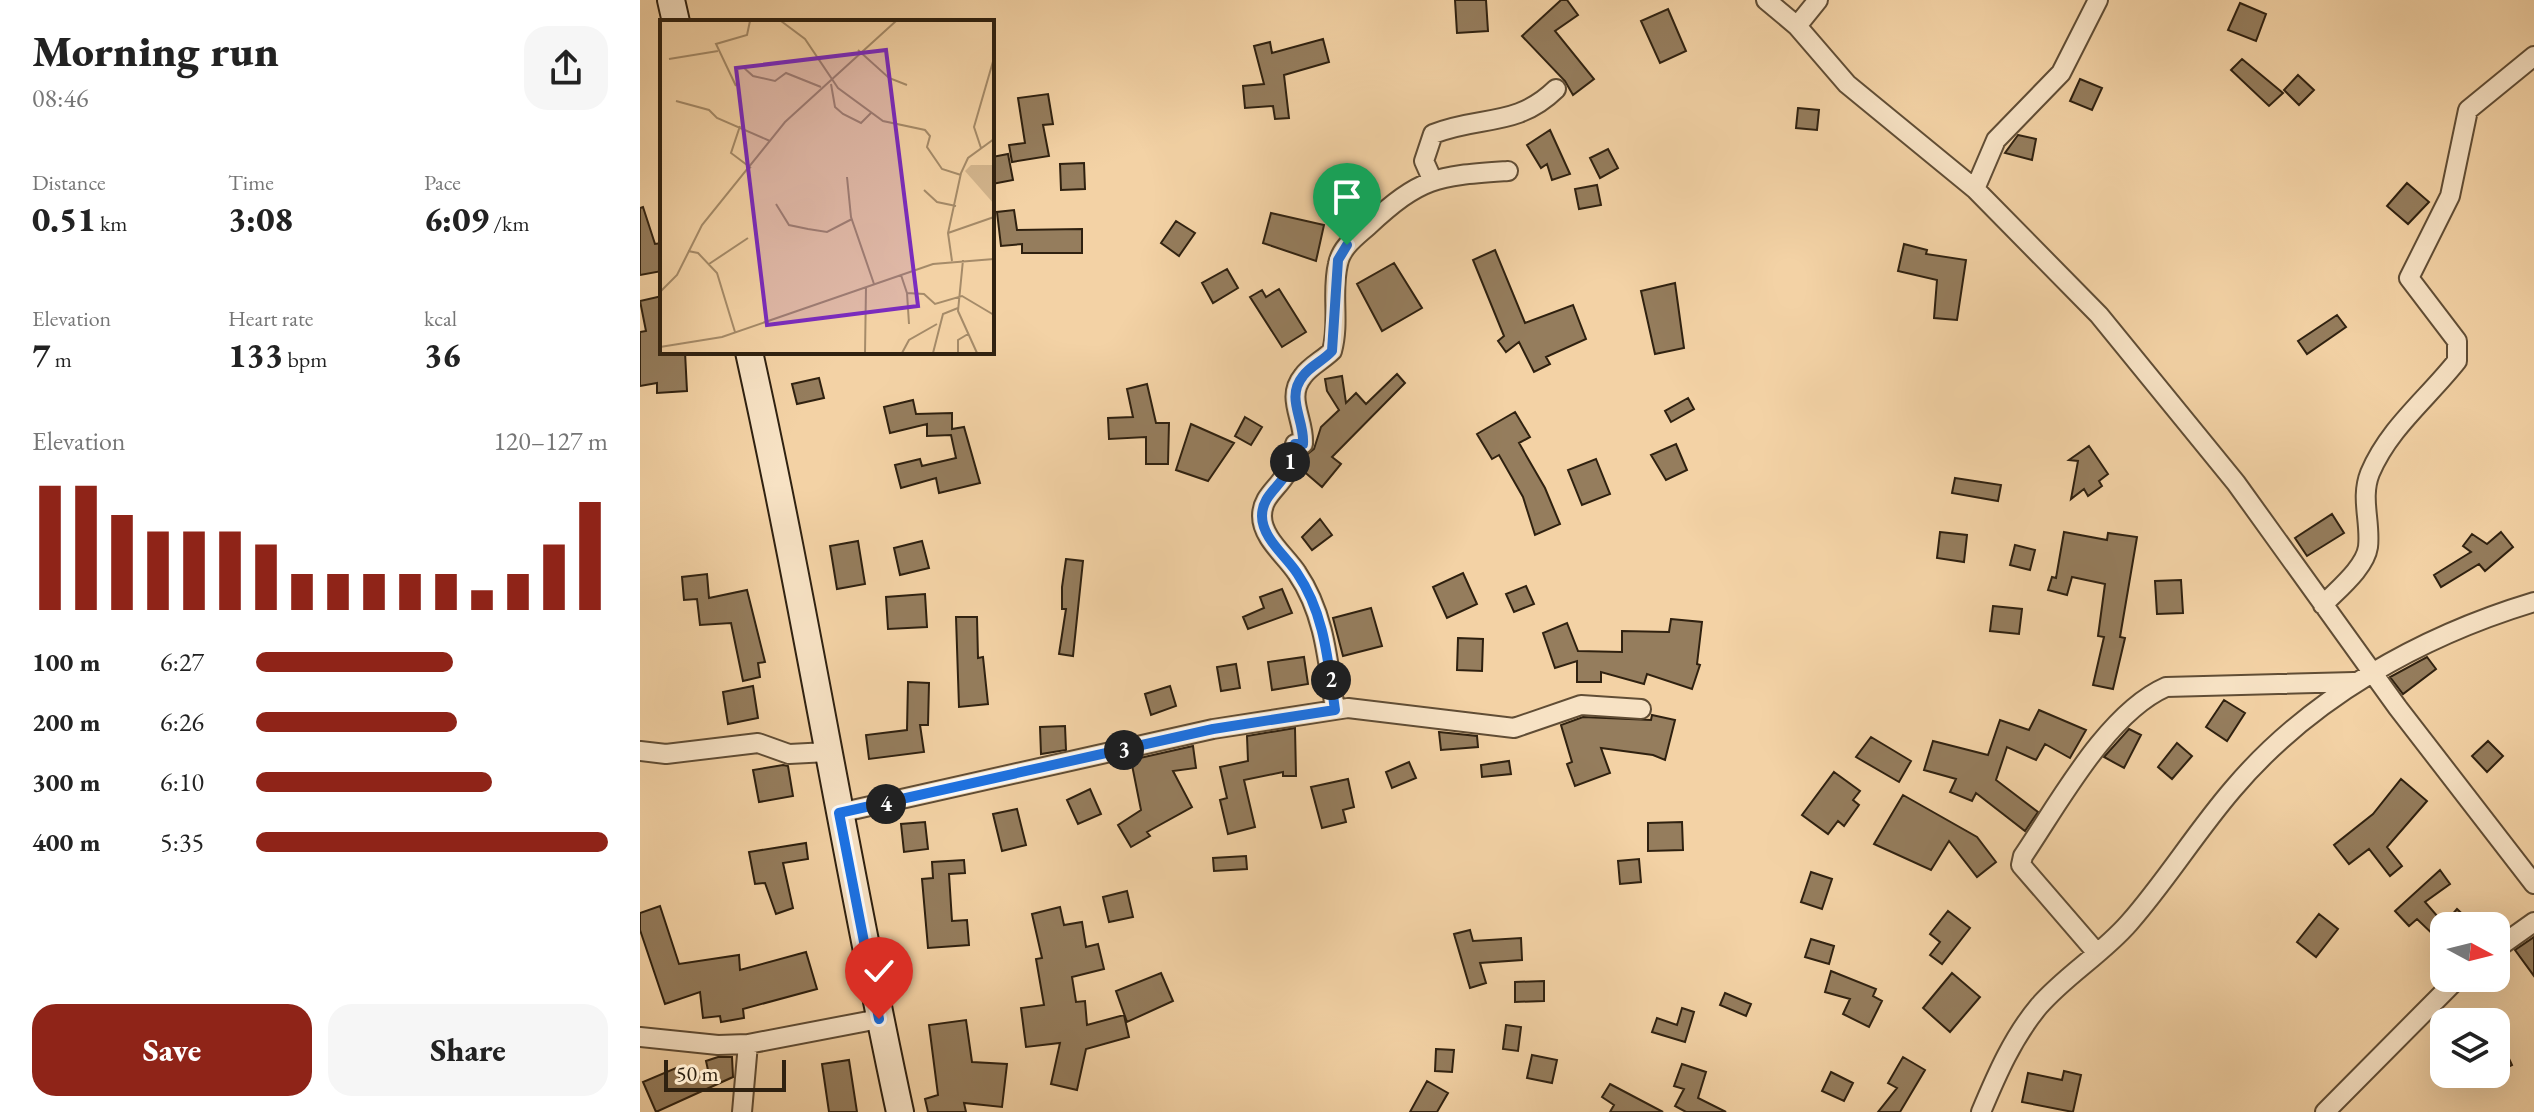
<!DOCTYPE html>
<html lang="en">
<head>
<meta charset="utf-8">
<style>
	:root { --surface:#fff; --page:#f6f6f6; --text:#222; --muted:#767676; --accent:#8f2418 }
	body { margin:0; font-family:"EB Garamond",serif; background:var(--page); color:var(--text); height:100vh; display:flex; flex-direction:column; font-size:30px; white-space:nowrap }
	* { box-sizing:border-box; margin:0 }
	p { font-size:26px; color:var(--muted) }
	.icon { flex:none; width:44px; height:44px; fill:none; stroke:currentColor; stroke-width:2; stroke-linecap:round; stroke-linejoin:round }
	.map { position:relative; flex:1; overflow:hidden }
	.sheet { display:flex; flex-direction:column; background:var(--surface); width:640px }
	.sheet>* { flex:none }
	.needle { width:52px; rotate:97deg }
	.tools { position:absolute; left:1790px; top:912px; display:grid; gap:16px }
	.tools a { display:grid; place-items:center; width:80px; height:80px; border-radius:16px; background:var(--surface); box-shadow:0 8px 32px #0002; font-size:40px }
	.scale { position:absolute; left:24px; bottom:20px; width:122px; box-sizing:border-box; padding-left:8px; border:4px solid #2f2110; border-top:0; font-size:22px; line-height:28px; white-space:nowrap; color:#2f2110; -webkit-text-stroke:6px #f7e2c4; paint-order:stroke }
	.pin { position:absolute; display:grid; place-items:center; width:68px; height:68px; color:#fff; margin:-82px -34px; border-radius:50% 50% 50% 0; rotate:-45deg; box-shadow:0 0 8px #0007 }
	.pin .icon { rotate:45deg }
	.km { position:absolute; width:40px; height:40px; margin:-20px; border-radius:50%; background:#222; color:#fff; font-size:22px; line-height:40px; text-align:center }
	.round { display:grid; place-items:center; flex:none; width:84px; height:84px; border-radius:24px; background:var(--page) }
	.headline { display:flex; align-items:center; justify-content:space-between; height:136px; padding:0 32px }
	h1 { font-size:44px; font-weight:800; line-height:60px }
	.figures { display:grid; grid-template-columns:repeat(3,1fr); gap:12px; height:136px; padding:8px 32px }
	.figures div { display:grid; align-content:center }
	.figures b { font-size:34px; font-weight:800 }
	.figures small { font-size:22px; font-weight:400 }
	.figures p { font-size:22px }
	.chart { height:224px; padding:16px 32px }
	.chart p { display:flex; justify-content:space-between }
	.chart svg { width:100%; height:144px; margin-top:8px; stroke:var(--accent); stroke-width:6 }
	.primary-button { display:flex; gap:16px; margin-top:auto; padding:16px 32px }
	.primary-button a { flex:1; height:92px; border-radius:24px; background:var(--accent); color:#fff; font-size:32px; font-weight:800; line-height:92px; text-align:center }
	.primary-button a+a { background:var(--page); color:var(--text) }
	ul { padding:0 32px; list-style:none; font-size:26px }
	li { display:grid; grid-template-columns:128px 96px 1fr; align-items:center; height:60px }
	li i { height:20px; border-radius:10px; background:var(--accent) }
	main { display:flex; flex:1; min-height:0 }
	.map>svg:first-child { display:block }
	.building { fill:#957d5d; stroke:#2f2110; stroke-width:2 }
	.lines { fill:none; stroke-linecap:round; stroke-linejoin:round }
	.street-casing { stroke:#604d35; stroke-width:22 }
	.secondary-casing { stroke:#2f2110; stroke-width:30 }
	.street { stroke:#f7e2c4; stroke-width:18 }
	.secondary { stroke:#f7e2c4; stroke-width:26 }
	.route-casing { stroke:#fff; stroke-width:16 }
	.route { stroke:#1a73e8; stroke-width:10 }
	.inset-road { fill:none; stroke:#a58b69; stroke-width:2 }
	.view { fill:#7b2cbf; fill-opacity:0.15; stroke:#7b2cbf; stroke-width:4 }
	.inset-edge { fill:none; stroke:#2f2110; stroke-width:4 }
</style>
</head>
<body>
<main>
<section class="sheet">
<div class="headline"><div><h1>Morning run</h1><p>08:46</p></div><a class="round"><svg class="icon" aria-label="share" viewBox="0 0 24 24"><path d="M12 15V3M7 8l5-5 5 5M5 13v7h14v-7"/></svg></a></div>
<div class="figures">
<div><p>Distance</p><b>0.51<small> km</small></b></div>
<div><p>Time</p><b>3:08</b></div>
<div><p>Pace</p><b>6:09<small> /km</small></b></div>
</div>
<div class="figures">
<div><p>Elevation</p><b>7<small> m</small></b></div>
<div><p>Heart rate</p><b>133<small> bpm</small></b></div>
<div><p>kcal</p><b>36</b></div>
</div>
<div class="chart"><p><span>Elevation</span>120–127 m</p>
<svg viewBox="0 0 160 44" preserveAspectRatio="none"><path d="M5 44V6M15 44V6M25 44V15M35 44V20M45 44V20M55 44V20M65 44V24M75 44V33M85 44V33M95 44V33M105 44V33M115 44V33M125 44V38M135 44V33M145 44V24M155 44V11"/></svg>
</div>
<ul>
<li><b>100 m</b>6:27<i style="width:56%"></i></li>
<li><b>200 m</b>6:26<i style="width:57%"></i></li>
<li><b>300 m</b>6:10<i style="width:67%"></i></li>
<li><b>400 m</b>5:35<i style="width:100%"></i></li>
</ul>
<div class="primary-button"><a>Save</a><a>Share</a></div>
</section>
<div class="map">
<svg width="1894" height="1112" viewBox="0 0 1894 1112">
	<rect width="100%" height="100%" fill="#f3d2a5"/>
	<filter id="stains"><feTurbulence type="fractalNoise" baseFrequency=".0025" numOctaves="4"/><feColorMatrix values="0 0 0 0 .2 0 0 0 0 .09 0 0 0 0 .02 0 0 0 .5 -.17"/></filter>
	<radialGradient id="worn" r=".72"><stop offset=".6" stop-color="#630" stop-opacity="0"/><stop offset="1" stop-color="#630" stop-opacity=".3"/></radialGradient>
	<path class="building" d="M815 0H846L848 31 817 33Z
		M921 0H927L938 15 915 31 954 79 933 95 925 81 882 36Z
		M1600 3 1626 14 1616 41 1588 30Z
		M1028 9 1046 51 1020 63 1001 21Z
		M683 39 689 62 644 75 649 118 635 119 633 106 605 108 603 86 624 84 614 46 630 42 632 53Z
		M1602 59 1643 93 1629 106 1591 70Z
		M1658 75 1674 90 1659 105 1644 90Z
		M1440 79 1462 88 1452 110 1430 101Z
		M408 94 413 124 403 125 409 156 372 162 369 145 385 143 378 98Z
		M1158 108 1179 110 1177 130 1156 128Z
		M910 130 930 174 912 180 907 164 901 168 887 145Z
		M1378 135 1396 139 1392 160 1365 153Z
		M968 149 978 168 960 178 950 158Z
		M368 154 373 180 352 184V157Z
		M444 163 445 189 421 190 420 164Z
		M1767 183 1789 202 1768 224 1747 206Z
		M957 185 961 205 939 209 935 189Z
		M3 207 15 244 22 243V271L0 275V208Z
		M374 210 377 230 442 229V253H382V244L361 246 357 212Z
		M631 213 684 225 676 261 623 243Z
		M536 221 555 233 539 256 521 243Z
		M1264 244 1287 250 1286 254 1326 260 1317 320 1294 318 1297 280 1258 271Z
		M855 250 885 323 933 305 946 339 906 357 910 364 894 372 879 342 866 352 858 341 864 336 833 260Z
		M754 263 782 308 742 331 717 284Z
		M587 269 598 288 573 303 562 283Z
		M1035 283 1044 348 1015 354 1001 291Z
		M639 289 666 332 642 347 610 297 622 290 626 297Z
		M22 296V352H45L47 391 17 393V383L0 386V332L6 331 0 301Z
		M1697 315 1706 327 1667 354 1658 341Z
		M757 374 765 383 692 457 701 464 682 487 661 469 665 456 674 449 681 427 699 410 687 391 685 379 702 376 706 403 716 393 726 404Z
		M179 378 184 398 157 404 152 384Z
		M507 384 516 423H529L528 464H506V437L469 439 468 418 493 417 487 389Z
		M1048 398 1054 409 1031 422 1025 411Z
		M273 400 276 414 312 413V429L324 427 340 483 299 493 296 478 261 488 255 465 280 459 282 466 316 458 311 435 287 436V424L250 433 244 407Z
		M875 412 890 437 879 443 905 488 920 524 895 535 883 497 859 455 852 459 837 434Z
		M605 417 622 427 611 445 595 436Z
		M551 424 594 443 568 481 536 470Z
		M1036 444 1047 470 1026 480 1011 455Z
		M1449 446 1468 474 1459 481 1462 486 1448 496 1444 489 1431 499 1438 461 1429 460Z
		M956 459 970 494 942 505 928 470Z
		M1315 478 1361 485 1358 501 1312 493Z
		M1692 514 1704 533 1667 556 1655 538Z
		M680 519 692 535 672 550 662 537Z
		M1300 532 1327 535 1324 562 1297 558Z
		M1424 532 1467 540 1468 533 1497 537 1480 637 1485 638 1473 689 1453 685 1464 637 1458 636 1465 584 1432 577 1427 595 1408 590 1412 577 1416 578Z
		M1861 532 1873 547 1845 571 1839 564 1801 587 1794 575 1831 552 1823 546 1832 534 1847 544Z
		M218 541 225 584 197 589 190 546Z
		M282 541 289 568 260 575 254 548Z
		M1375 545 1395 550 1390 570 1370 565Z
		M426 559 443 561 433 656 419 654 426 609H422V587Z
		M823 573 837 604 807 618 793 587Z
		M67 574 69 598 107 590 125 662 118 663 120 677 103 681 91 623 60 625 57 599 44 600 42 577Z
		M1541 580 1543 613 1517 614 1515 581Z
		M886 586 894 604 874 612 866 594Z
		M642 589 652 613 608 629 603 617 624 608 620 597Z
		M285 594 287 627 248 629 246 597Z
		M1353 606 1382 609 1379 634 1350 631Z
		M731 608 742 646 703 656 693 618Z
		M316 617H337L338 658 343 657 348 704 319 707Z
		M1031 619 1062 622 1057 664 1060 665 1052 689 1007 674 1004 684 961 672V682H937V661L915 668 903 633 927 623 938 651 982 652V631L1029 632Z
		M818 638 843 639 842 671 817 670Z
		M664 657 668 684 632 690 628 662Z
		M1787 657 1796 669 1763 694 1750 677Z
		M596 664 600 688 581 691 577 667Z
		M268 682 289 683 288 725H280L284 752 229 759 226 735 267 730Z
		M113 686 118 718 88 724 83 692Z
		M530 686 536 706 511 715 505 694Z
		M1584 700 1605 713 1587 741 1566 727Z
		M1399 710 1446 730 1430 758 1405 744 1396 760 1367 747 1356 780 1398 812 1385 831 1336 793 1332 801 1310 792 1316 779 1284 770 1293 741 1348 755 1360 720 1389 730Z
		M1012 715 1035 720 1025 760 1013 755 961 748 970 773 935 786 927 764 932 762 921 725 943 717 1011 720Z
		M425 726 426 750 401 754 400 727Z
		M655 728 656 776H643V772L604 780 615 827 588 834 580 800 587 798 580 767 608 761 607 736Z
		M1489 729 1501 735 1484 768 1464 757Z
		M799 732 837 736 838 747 801 750Z
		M1231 737 1271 761 1259 782 1216 757Z
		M1848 741 1863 756 1847 772 1832 756Z
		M1537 743 1552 756 1532 779 1518 767Z
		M553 746 556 768 533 771 552 807 507 832 510 836 491 847 478 825 501 810 491 760Z
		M869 761 871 774 842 777 841 765Z
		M769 762 776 778 752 788 746 772Z
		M143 765 148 766 153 796 119 802 113 770Z
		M1194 772 1220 791 1213 800 1219 805 1204 826 1198 821 1188 834 1162 815Z
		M708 779 714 807 703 810 706 822 682 828 671 787Z
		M1761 779 1787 801 1747 847 1762 866 1750 876 1729 849 1709 864 1694 845 1733 814Z
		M450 789 461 814 438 824 427 800Z
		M1263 795 1337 837 1356 862 1337 877 1309 841 1291 870 1234 844Z
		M377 809 386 845 362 851 353 814Z
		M285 822 288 849 264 852 261 824Z
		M1042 822 1043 850 1008 851V823Z
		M166 843 168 859 143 863 153 908 136 914 125 883 115 884 109 852Z
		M606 856 607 869 574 871 573 858Z
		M999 859 1001 882 980 884 978 861Z
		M324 860 325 873 309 874 312 921 327 920 329 945 288 948 282 879 293 878 292 862Z
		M1800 870 1810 884 1785 902 1804 924 1817 909 1835 926H1804V945L1777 919 1769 926 1755 911Z
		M1171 872 1192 879 1182 909 1161 902Z
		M487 891 493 917 469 922 463 897Z
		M20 906 39 964 99 955 100 970 166 952 177 989 103 1009 104 1018 81 1022 80 1016 63 1018 60 992 25 1004 0 930V913Z
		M420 907 424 925 442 922 446 947 458 944 464 969 432 977 436 1002 445 1001 447 1025 484 1015 489 1037 446 1049 437 1090 411 1084 420 1043 386 1047 381 1008 404 1005 396 959 402 958 392 914Z
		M1308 911 1330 928 1302 964 1290 955 1300 942 1290 934Z
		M1679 914 1698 929 1676 957 1657 942Z
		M830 930 833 941 881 938 882 960 840 963 846 983 830 988 814 934Z
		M1894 937V976L1875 950Z
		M1171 939 1194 946 1189 964 1165 957Z
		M1191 971 1236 989 1233 996 1242 1001 1229 1027 1203 1014 1210 999 1185 992Z
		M521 973 533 1001 487 1022 476 991Z
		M1312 973 1340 997 1310 1032 1283 1008Z
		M904 981V1001L875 1002V982Z
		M1085 993 1111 1004 1106 1016 1080 1005Z
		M1042 1008 1054 1012 1045 1042 1012 1032 1017 1018 1037 1025Z
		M326 1020 332 1062 367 1064 362 1107 324 1103 326 1112H288L285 1099 298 1095 289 1025Z
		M866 1025 881 1027 878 1051 863 1049Z
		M1856 1031 1872 1065 1856 1073Z
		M796 1049 814 1050 812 1072 795 1071Z
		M892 1055 917 1060 912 1083 887 1078Z
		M78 1057H92L93 1077 16 1112 3 1082 36 1068 41 1081 68 1070 66 1061Z
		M1263 1057 1285 1070 1260 1112H1238L1257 1088 1248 1083Z
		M209 1060 217 1112H189L182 1064Z
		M1042 1064 1066 1072 1058 1098 1086 1112H1046L1035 1106 1044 1089 1034 1086Z
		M1424 1071 1441 1075 1433 1112 1382 1102 1388 1073 1422 1080Z
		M1191 1072 1213 1083 1204 1101 1182 1091Z
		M787 1081 808 1093 797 1112H770Z
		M970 1084 1023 1112H970L974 1105 962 1097Z"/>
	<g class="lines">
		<g class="street-casing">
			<path id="street" d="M1126 0 1157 26 1207 84 1335 189 1459 315 1596 483 1758 708 1894 884
				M1157 26 1178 0
				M792 179 784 161 793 134C840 115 876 128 916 89
				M1335 189 1356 140 1421 73 1458 0
				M1683 605C1697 590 1725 568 1728 547 1731 522 1720 498 1730 473 1749 428 1787 399 1817 361V341L1769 278 1810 196 1828 110 1894 56
				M695 710C688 662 685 614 657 573 646 556 622 538 622 516 622 497 637 489 646 474 651 465 653 454 655 444H663C665 420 645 398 663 376 670 366 683 360 692 351 700 322 691 292 698 264 701 247 717 236 728 226 782 176 797 176 868 171
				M0 751 26 754 118 743 149 754 188 752
				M199 813 573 729 708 708 874 728 941 705 1001 709
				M1856 949 1894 922
				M1457 953 1381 865 1383 856C1419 803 1467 713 1526 687L1714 682
				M0 1037 78 1045 108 1044
				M102 1112 108 1044 239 1019
				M1341 1112C1357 1074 1373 1037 1399 1006 1426 975 1462 954 1489 923 1526 881 1556 832 1593 789 1670 698 1781 636 1894 602
				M1685 1112 1818 978"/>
		</g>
		<g class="secondary-casing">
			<path id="secondary" d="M31 0 36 22
				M109 352C165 604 205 859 260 1112"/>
		</g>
		<use href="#street" class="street"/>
		<use href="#secondary" class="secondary"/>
	</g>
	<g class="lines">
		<g class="route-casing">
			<path id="route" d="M239 1019 199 813 573 729 695 710C688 662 685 614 657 573 646 556 622 538 622 516 622 497 637 489 646 474 651 465 653 454 655 444H663C665 420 645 398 663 376 670 366 683 361 692 351L698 260 707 245"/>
		</g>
		<use href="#route" class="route"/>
	</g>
	<g transform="translate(20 20)">
		<rect width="334" height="334" fill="#f3d2a5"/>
		<path d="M311 145H334V184L305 151Z" fill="#d2b48c"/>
		<path class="inset-road" d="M121 1 145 19 178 68 223 101 265 110 270 116 267 127 282 149 301 155M198 30 229 58 247 65M9 39 58 31M83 47 93 56 115 61 126 53 161 67M171 64 175 87 183 94 201 103 212 92M76 66 56 24 87 15 90 1M16 81 49 90 57 98 110 121M80 106 71 133 91 148M321 128 314 107 334 38M187 157 191 197 214 264M264 170 277 182 296 186M116 184 129 205 148 209 167 212 192 199M288 213 334 197M28 231 38 233 57 253 75 312M303 240 298 291 317 333M292 241 288 213 301 153 308 138 334 119M49 244 88 218M241 255 247 273 264 274 275 284 302 276 334 295M0 272 17 255 42 205 125 102 236 1M247 273 249 304M0 327 62 317 273 244 334 239M205 333 206 267M242 333 249 320 277 304M273 333 283 294 298 288M298 333V320L308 314"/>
		<path class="view" d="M226 30 258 286 107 305 76 48Z"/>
		<rect width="334" height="334" class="inset-edge"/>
	</g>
	<rect width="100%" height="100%" filter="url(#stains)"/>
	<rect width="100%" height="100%" fill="url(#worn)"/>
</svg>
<div class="tools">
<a><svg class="needle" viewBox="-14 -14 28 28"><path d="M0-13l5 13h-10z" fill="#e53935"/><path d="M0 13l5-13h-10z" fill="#767676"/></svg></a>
<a><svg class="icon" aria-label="layers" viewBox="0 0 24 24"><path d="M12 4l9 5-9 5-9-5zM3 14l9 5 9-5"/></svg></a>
</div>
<div class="scale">50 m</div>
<div class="pin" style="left:707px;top:245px;background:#1e9e55"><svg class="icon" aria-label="arrive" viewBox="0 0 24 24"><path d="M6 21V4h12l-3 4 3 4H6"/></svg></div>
<div class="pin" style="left:239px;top:1019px;background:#d93025"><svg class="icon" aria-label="check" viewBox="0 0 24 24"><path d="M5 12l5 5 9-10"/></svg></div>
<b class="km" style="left:650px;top:462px">1</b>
<b class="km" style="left:691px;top:680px">2</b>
<b class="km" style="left:484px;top:750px">3</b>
<b class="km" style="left:246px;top:804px">4</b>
</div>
</main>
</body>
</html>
